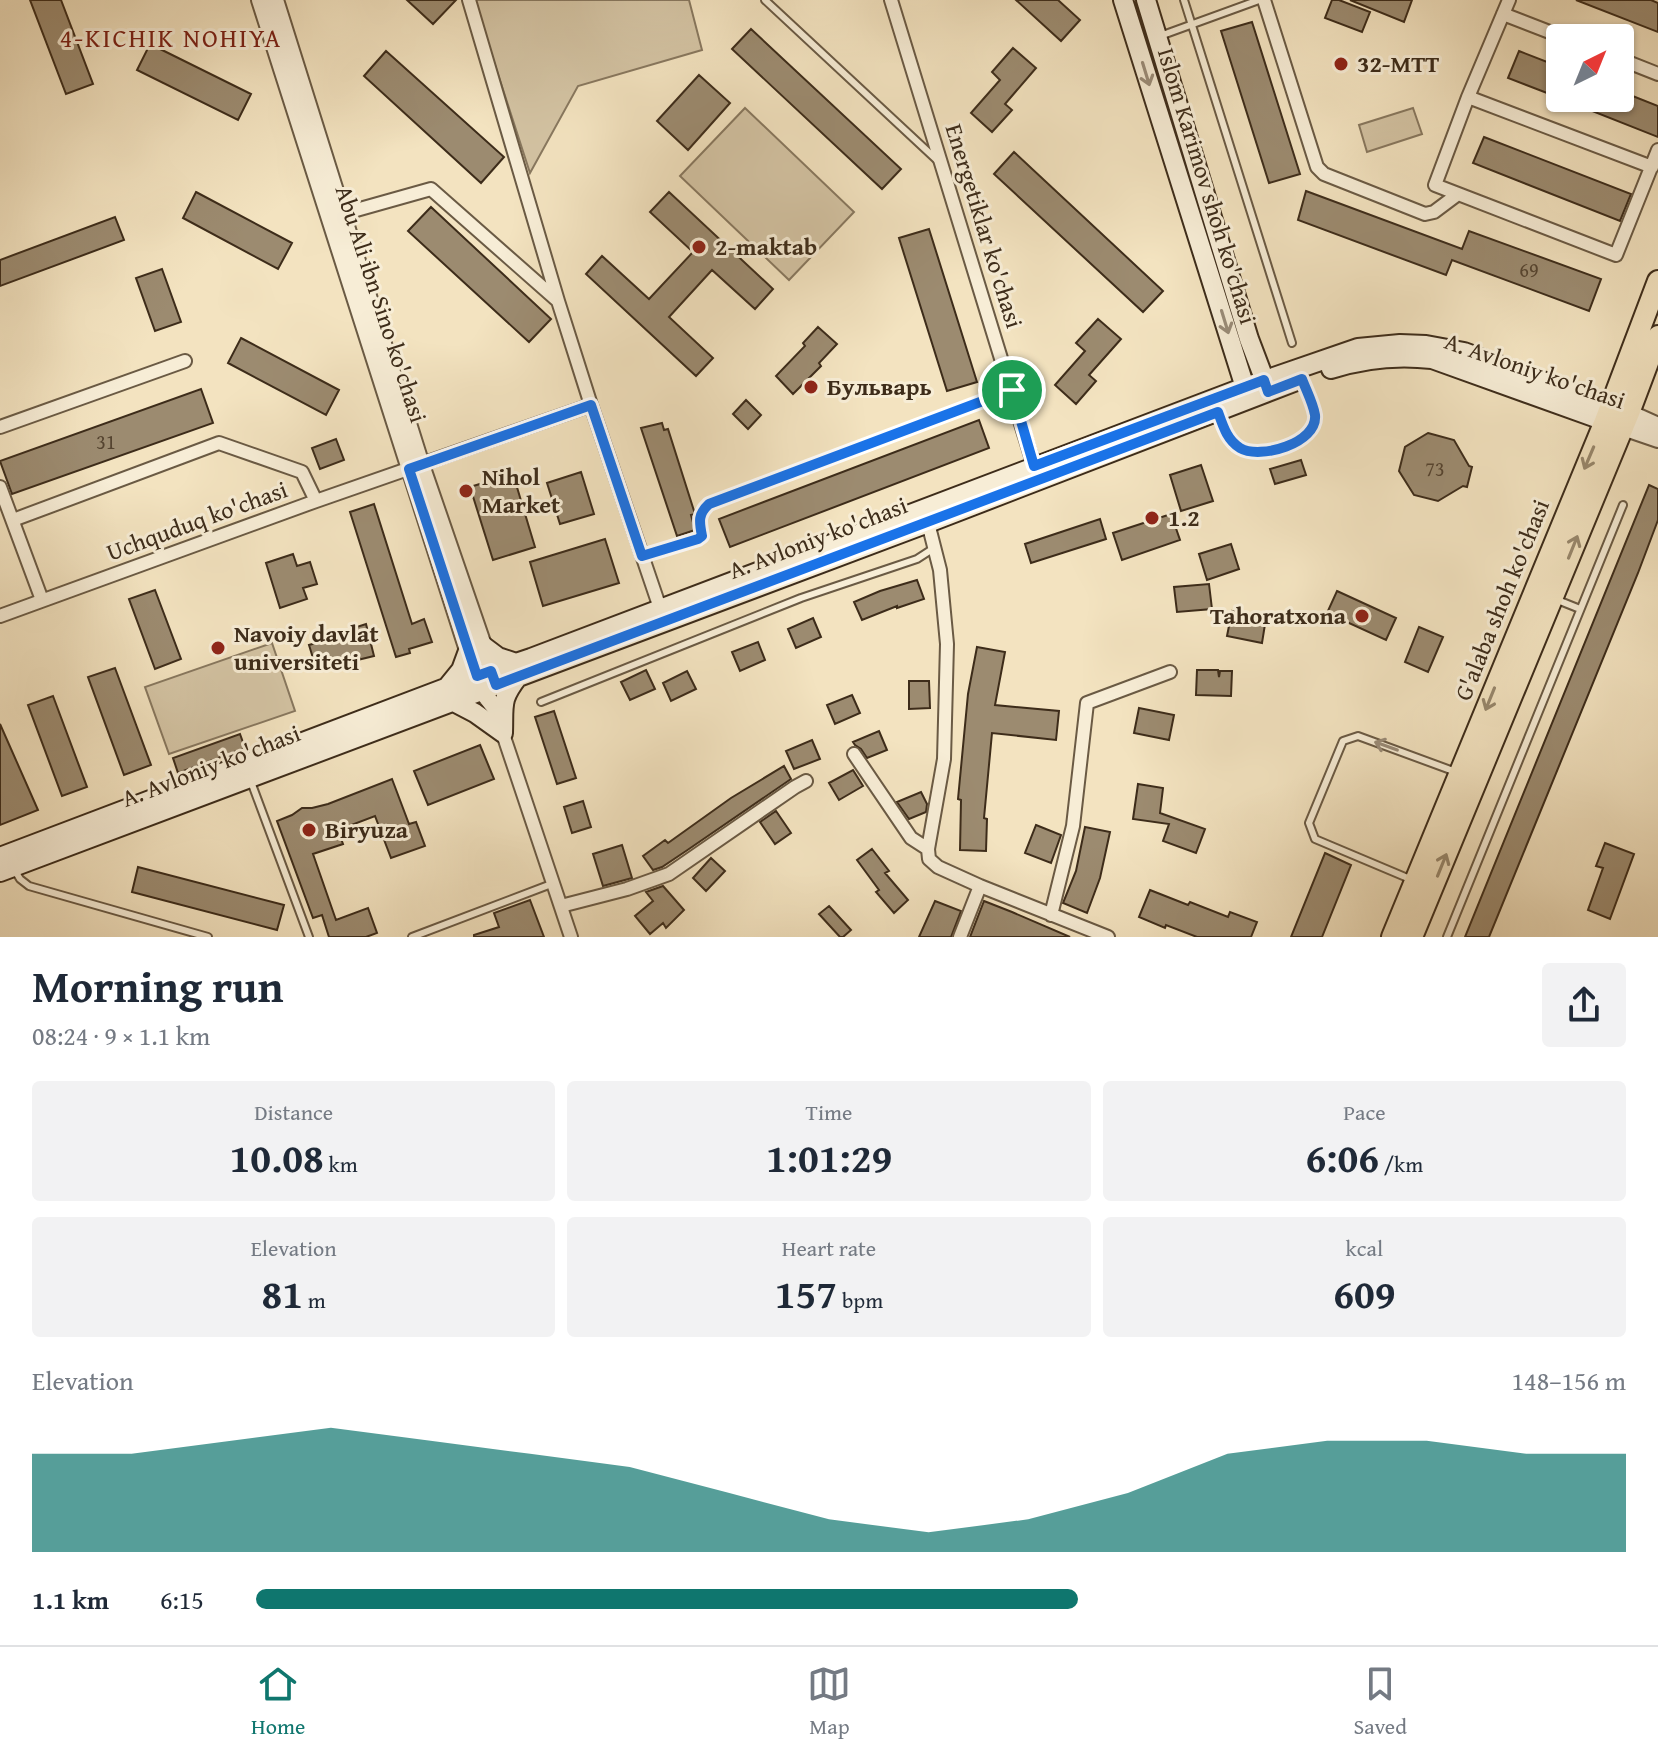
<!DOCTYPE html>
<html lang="en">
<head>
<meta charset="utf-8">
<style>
	:root { --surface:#fff; --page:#f2f2f3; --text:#1f2937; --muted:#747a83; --line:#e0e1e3; --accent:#0f766e }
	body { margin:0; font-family:"Gentium Book Plus",serif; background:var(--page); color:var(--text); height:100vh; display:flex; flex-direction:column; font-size:30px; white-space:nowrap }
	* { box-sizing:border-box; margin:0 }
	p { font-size:26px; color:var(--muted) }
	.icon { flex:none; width:44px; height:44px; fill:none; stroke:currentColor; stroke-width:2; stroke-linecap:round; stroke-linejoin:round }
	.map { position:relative; height:937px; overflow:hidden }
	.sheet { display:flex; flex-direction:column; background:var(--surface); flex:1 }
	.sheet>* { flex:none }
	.needle { width:52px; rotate:43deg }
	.tools { position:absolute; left:1546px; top:24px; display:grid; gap:16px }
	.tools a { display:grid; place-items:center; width:88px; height:88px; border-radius:8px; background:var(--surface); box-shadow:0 2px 6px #0004; font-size:40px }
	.pin { position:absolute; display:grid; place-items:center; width:68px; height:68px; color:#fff; margin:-34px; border:4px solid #fff; border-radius:50%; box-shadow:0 2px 8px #0007 }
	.round { display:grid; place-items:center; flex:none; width:84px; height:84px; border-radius:8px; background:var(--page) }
	.summary { display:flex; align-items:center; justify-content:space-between; height:136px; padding:0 32px }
	h1 { font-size:44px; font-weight:800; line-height:60px }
	.figures { display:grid; grid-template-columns:repeat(3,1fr); gap:12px; height:136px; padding:8px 32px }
	.figures div { display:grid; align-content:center; border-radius:8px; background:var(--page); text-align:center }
	.figures b { font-size:40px; font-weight:800 }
	.figures small { font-size:22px; font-weight:400 }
	.figures p { font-size:22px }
	.chart { height:224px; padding:16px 32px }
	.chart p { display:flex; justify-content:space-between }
	.chart svg { width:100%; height:144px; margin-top:8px; fill:var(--accent); opacity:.7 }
	ul { padding:0 32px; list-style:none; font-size:26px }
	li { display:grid; grid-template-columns:128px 96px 1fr; align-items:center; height:60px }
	li i { height:20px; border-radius:10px; background:var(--accent) }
	.tab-bar { display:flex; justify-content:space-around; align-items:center; height:112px; border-top:2px solid var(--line); background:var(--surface); font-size:22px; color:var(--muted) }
	.tab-bar a { display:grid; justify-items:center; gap:4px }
	.tab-bar .selected { color:var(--accent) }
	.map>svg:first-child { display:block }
	.green { fill:#d4c4a4; stroke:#88785f; stroke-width:2 }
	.building { fill:#9c8b70; stroke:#3d2c1a; stroke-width:2 }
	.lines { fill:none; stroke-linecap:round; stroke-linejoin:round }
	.service-casing { stroke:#6a5a44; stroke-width:10 }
	.minor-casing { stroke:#6a5a44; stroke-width:16 }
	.tertiary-casing { stroke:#6a5a44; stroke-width:20 }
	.secondary-casing { stroke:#3d2c1a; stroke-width:22 }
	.primary-casing { stroke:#3d2c1a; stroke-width:24 }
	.service { stroke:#f7edd6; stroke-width:6 }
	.minor { stroke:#f7edd6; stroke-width:12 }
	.tertiary { stroke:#f7edd6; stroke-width:16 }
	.secondary { stroke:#f7edd6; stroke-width:18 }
	.primary { stroke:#f3e3c0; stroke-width:20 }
	.oneway { stroke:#9a8c78 }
	.oneway2 { stroke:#98886d }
	.route-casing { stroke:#fff; stroke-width:16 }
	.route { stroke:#1a73e8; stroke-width:10 }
	.poi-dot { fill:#8f2418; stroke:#f7edd6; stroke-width:3 }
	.labels { text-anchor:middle; stroke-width:6; stroke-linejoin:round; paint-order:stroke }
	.number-label { font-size:20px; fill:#554430 }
	.poi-label { font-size:24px; font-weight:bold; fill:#3d2c1a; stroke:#f7edd6; text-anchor:start }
	.street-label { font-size:24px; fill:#3d2c1a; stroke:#f7edd6 }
	.neighbourhood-label { font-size:26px; letter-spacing:2px; fill:#7a1f14; stroke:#f7edd6 }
</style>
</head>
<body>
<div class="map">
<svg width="1658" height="937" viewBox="0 0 1658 937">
	<rect width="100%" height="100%" fill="#f3e3c0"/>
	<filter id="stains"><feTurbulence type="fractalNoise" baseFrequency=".0025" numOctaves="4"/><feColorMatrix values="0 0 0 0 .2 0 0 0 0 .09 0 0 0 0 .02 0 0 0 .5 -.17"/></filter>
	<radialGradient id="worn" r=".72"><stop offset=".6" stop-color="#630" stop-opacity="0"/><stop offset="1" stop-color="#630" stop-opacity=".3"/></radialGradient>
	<path class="green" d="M474 0H689L702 50 578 86 530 173Z
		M745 108 854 212 789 280 680 176Z
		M1413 108 1422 134 1367 152 1359 125Z
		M272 643 295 711 169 754 145 687Z"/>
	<path class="building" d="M30 0H61L93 84 66 94Z
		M407 0H456L433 24Z
		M1016 0H1058L1080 20 1061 41Z
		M1332 0H1339L1370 12 1362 32 1325 18Z
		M1350 0H1412L1404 22Z
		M1576 0H1651L1658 3V32Z
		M1252 22 1300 174 1269 183 1221 31Z
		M751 29 901 169 882 189 732 49Z
		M150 44 251 94 238 120 137 70Z
		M1013 48 1036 68 1005 104 1012 110 992 132 971 113 1000 80 992 72Z
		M386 51 504 157 481 183 364 76Z
		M1519 51 1560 67V98L1508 78Z
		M699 75 730 103 688 150 657 121Z
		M1620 91 1658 106V137L1562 99 1620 98Z
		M1484 137 1631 194 1620 221 1473 163Z
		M1014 152 1163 291 1143 312 994 174Z
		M1306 191 1462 249 1469 231 1601 279 1589 311 1452 260 1446 275 1298 220Z
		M196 192 292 243 278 269 183 218Z
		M669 192 773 289 755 309 712 270 669 317 713 358 696 376 586 274 602 256 649 299 693 252 650 212Z
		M431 207 551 319 529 342 408 231Z
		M115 217 124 240 0 286V260Z
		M929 229 977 382 947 391 899 238Z
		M162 269 181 322 155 331 136 278Z
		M1098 319 1121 339 1089 375 1096 381 1076 404 1055 385 1085 351 1076 343Z
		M818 327 837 344 819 363 821 366 793 394 776 376 805 346 803 343Z
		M241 338 339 390 326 415 228 363Z
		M201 389 213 423 12 494 0 461Z
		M746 400 761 415 748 429 733 414Z
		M979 420 989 448 730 547 719 519Z
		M662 423 664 430 668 429 695 514 691 515 695 530 677 536 641 428Z
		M1428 433 1454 440 1469 466 1472 467 1467 487 1463 486 1438 501 1414 495 1399 471 1405 447Z
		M336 439 344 460 320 469 312 448Z
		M1301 460 1306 475 1275 484 1270 469Z
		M1201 465 1213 501 1181 511 1170 475Z
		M581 472 594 514 560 524 547 483Z
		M513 474 535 547 493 560 470 487Z
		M1649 485 1658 489V520L1638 573 1489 937H1465Z
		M374 504 412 624 424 619 432 642 409 649 410 653 396 657 350 512Z
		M1171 514 1180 540 1122 560 1113 533Z
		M1100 519 1106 539 1031 563 1025 544Z
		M605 539 619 583 543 606 530 562Z
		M1231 544 1239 569 1207 580 1199 554Z
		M293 554 297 566 310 562 317 584 303 588 307 599 280 608 266 563Z
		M917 580 924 599 897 608V606L862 620 854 602 880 591Z
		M1209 584 1212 609 1177 612 1174 587Z
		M155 590 181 659 155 669 129 599Z
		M1337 591 1396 618 1386 640 1327 613Z
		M1232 611 1266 618 1262 643 1227 636Z
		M813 618 821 637 796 648 788 629Z
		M366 624 374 656 341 664 339 661 316 668 309 645 333 638 332 635Z
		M1419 627 1443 637 1428 672 1405 662Z
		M758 642 765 660 740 671 732 652Z
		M977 647 1005 652 995 705 1059 711 1056 740 992 733 984 818 987 819 986 851 960 850 961 800 958 799 968 694Z
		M115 668 151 765 124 775 88 677Z
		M646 670 655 689 630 700 621 682Z
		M1197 670H1218L1219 677 1220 671H1232L1231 696 1196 695Z
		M687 671 696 689 671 701 663 683Z
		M909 681H929L930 708 909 709Z
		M852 695 860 713 835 724 827 705Z
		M53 696 87 787 62 796 28 705Z
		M1139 708 1174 715 1169 740 1134 733Z
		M554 711 576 778 557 784 535 717Z
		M0 724 38 810 0 825Z
		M879 731 887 750 867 758 861 749 855 745 853 742Z
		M240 734 245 748 178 773 173 758Z
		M812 740 820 759 794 769 786 751Z
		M480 745 494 779 428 805 414 771Z
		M784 766 791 779 686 851 662 867 653 870 643 856 665 840 668 843 731 798Z
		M853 770 863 786 839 800 829 783Z
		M392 779 409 824 416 822 425 846 391 858 375 816 338 830 343 844 313 854 336 920 368 908 377 933 366 937H329L322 915 313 918 277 821 292 815 302 808H312L328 804Z
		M1138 784 1163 788 1160 813 1205 829 1196 853 1163 841 1169 824 1133 819Z
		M921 792 927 804 926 812 909 819 897 802Z
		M583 801 591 827 572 833 564 807Z
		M776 811 791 833 775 844 760 822Z
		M1036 825 1061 835 1051 863 1025 853Z
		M1085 827 1110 832 1100 878 1087 913 1063 903 1076 871Z
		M1605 843 1634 854 1610 919 1588 910 1603 868 1596 866Z
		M622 845 632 878 603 886 593 854Z
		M872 849 889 871 885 873 908 900 894 913 876 892 879 890 857 860Z
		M1325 853 1351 865 1322 937H1291Z
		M711 858 725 871 706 891 693 878Z
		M138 867 284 905 277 930 132 892Z
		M663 886 684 910 666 928 663 923 650 934 635 916 653 901 646 892Z
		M1150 890 1188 905 1190 902 1228 917 1230 912 1257 922 1251 937H1197L1166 925 1165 928 1139 917Z
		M530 900 544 937H474V935L499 927 494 913Z
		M935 901 961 911 951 937H919Z
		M984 901 1012 912 1070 937H970Z
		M829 906 851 930 843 937H840L819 914Z"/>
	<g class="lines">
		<g class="service-casing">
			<path id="service" d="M765 0 938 161
				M1184 0 1292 343
				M1160 36 1259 0
				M1219 415 1229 439 1243 450 1274 451 1295 444 1312 428 1315 416 1303 382
				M642 556 698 539 702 536C700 522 699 513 709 504L1011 391
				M1555 599 1580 609
				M541 702 801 598 917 559 934 548
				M250 779 309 937
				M14 869 20 879 29 886 208 937
				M1410 879 1315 839 1309 823 1343 741 1358 736 1456 772
				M412 937 554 883
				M1447 937 1623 505"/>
		</g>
		<g class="minor-casing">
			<path id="minor" d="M469 0 558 301 591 405 660 608
				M891 0 1034 466
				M1264 0 1317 167 1324 174 1425 214 1434 212 1458 194
				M1509 0 1468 97 1435 185 1616 255 1658 150
				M1503 14 1565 38
				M1620 59 1658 74
				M1468 97 1652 167
				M335 216 431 189 558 301
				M0 427 185 361
				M0 487 42 600
				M13 520 219 443 302 472 316 501
				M928 523 940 570 947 644 944 759 928 849 929 859 938 867 980 886 1108 937
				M0 616 316 501 591 405
				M501 728 571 937
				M854 754 911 838 928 849
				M561 906 627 889 669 874 795 787 806 781
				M1051 915 1073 826 1087 703 1170 672
				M960 937 980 886"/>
		</g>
		<g class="tertiary-casing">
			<path id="tertiary" d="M260 0 466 644 481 690 496 709
				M275 0 421 465 496 683
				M1629 413 1658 426
				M1623 427 1658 439"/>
		</g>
		<g class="secondary-casing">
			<path id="secondary" d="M1123 0 1248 397
				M1146 0 1249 339 1268 389
				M1331 369C1365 358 1397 355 1432 359L1616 425
				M482 645 498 657 516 663
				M448 686 461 670 468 651
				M452 701 475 713 503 733C504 705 500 700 518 677
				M0 857 477 676 531 658 1245 387 1358 348 1400 344 1426 345 1464 352 1621 410
				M0 872 928 523 1299 380"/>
		</g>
		<g class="primary-casing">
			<path id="primary" d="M1392 937 1605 421 1658 281
				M1412 937 1629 413 1658 336"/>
		</g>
		<use href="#service" class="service"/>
		<use href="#minor" class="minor"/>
		<use href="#tertiary" class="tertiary"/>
		<use href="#secondary" class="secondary"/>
		<use href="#primary" class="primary"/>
	</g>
	<defs><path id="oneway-shaft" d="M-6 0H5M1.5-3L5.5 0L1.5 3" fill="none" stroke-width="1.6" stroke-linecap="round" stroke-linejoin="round" transform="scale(2)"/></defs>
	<g class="oneway">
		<use href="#oneway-shaft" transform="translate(1146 74) rotate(73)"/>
		<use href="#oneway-shaft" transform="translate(1225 322) rotate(73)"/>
		<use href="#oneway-shaft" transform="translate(1386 746) rotate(-160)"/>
	</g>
	<g class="oneway2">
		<use href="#oneway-shaft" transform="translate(1589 458) rotate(113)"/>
		<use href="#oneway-shaft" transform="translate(1573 547) rotate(-68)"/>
		<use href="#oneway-shaft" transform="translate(1490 699) rotate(112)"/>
		<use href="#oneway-shaft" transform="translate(1442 865) rotate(-68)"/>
	</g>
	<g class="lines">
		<g class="route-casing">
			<path id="route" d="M1302 379C1306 390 1313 403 1315 415 1318 443 1260 460 1240 448 1227 440 1223 426 1218 412L496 685 491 671 477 676 409 469 591 405 642 556 698 539 702 536C699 521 698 514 709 504L1012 390 1034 466 1264 380 1268 392Z"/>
		</g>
		<use href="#route" class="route"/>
	</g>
	<g class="poi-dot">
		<circle cx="1341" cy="64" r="8"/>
		<circle cx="699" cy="247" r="8"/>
		<circle cx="811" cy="387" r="8"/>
		<circle cx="466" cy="491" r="8"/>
		<circle cx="1152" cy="518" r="8"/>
		<circle cx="1362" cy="616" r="8"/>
		<circle cx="218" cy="648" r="8"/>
		<circle cx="309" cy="830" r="8"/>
	</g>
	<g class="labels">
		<g class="number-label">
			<text x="1529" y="277">69</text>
			<text x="106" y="449">31</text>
			<text x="1435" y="476">73</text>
		</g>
		<g class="poi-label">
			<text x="1357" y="72">32-MTT</text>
			<text x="715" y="255">2-maktab</text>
			<text x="827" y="395">Бульварь</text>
			<text x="482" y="485">Nihol<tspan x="482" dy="28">Market</tspan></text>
			<text x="1168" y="526">1.2</text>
			<text x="1346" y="624" text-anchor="end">Tahoratxona</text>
			<text x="234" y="642">Navoiy davlat<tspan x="234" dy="28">universiteti</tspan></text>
			<text x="325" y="838">Biryuza</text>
		</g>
		<g class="street-label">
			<text transform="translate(1207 186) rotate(73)" y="8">Islom Karimov shoh ko'chasi</text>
			<text transform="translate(984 226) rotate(73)" y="8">Energetiklar ko'chasi</text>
			<text transform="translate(381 304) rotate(72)" y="8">Abu Ali ibn Sino ko'chasi</text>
			<text transform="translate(1535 371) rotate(19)" y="8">A. Avloniy ko'chasi</text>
			<text transform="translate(197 521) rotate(-20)" y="8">Uchquduq ko'chasi</text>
			<text transform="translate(818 538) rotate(-21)" y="8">A. Avloniy ko'chasi</text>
			<text transform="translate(1502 600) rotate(-68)" y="8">G'alaba shoh ko'chasi</text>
			<text transform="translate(211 766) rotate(-21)" y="8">A. Avloniy ko'chasi</text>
		</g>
		<g class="neighbourhood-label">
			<text x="171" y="47">4-KICHIK NOHIYA</text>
		</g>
	</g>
	<rect width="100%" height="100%" filter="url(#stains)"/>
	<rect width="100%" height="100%" fill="url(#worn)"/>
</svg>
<div class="tools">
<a><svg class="needle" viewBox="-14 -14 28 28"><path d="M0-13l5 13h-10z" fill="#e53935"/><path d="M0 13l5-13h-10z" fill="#747a83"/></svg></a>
</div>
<div class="pin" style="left:1012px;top:390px;background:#1e9e55"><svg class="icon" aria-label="arrive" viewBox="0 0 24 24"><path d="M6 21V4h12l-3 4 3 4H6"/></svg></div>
</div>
<section class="sheet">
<div class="summary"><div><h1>Morning run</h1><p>08:24 · 9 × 1.1 km</p></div><a class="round"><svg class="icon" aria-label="share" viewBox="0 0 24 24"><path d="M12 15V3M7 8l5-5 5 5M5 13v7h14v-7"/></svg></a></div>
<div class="figures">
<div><p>Distance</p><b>10.08<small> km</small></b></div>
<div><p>Time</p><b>1:01:29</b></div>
<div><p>Pace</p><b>6:06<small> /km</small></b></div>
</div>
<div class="figures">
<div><p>Elevation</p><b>81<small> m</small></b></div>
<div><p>Heart rate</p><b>157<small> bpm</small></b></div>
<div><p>kcal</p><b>609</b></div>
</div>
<div class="chart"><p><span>Elevation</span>148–156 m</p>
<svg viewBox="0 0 160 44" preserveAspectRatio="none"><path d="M0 44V14L10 14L20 10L30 6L40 10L50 14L60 18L70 26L80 34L90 38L100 34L110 26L120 14L130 10L140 10L150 14L160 14V44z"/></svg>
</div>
<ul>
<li><b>1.1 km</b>6:15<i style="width:60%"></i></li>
</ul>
</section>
<nav class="tab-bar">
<a class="selected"><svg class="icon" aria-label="home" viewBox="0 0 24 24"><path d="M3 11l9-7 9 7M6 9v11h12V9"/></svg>Home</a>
<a><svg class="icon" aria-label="map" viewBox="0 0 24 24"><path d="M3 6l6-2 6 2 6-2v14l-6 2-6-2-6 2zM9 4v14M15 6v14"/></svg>Map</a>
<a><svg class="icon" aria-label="saved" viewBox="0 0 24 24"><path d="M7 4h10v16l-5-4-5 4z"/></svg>Saved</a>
</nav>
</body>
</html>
